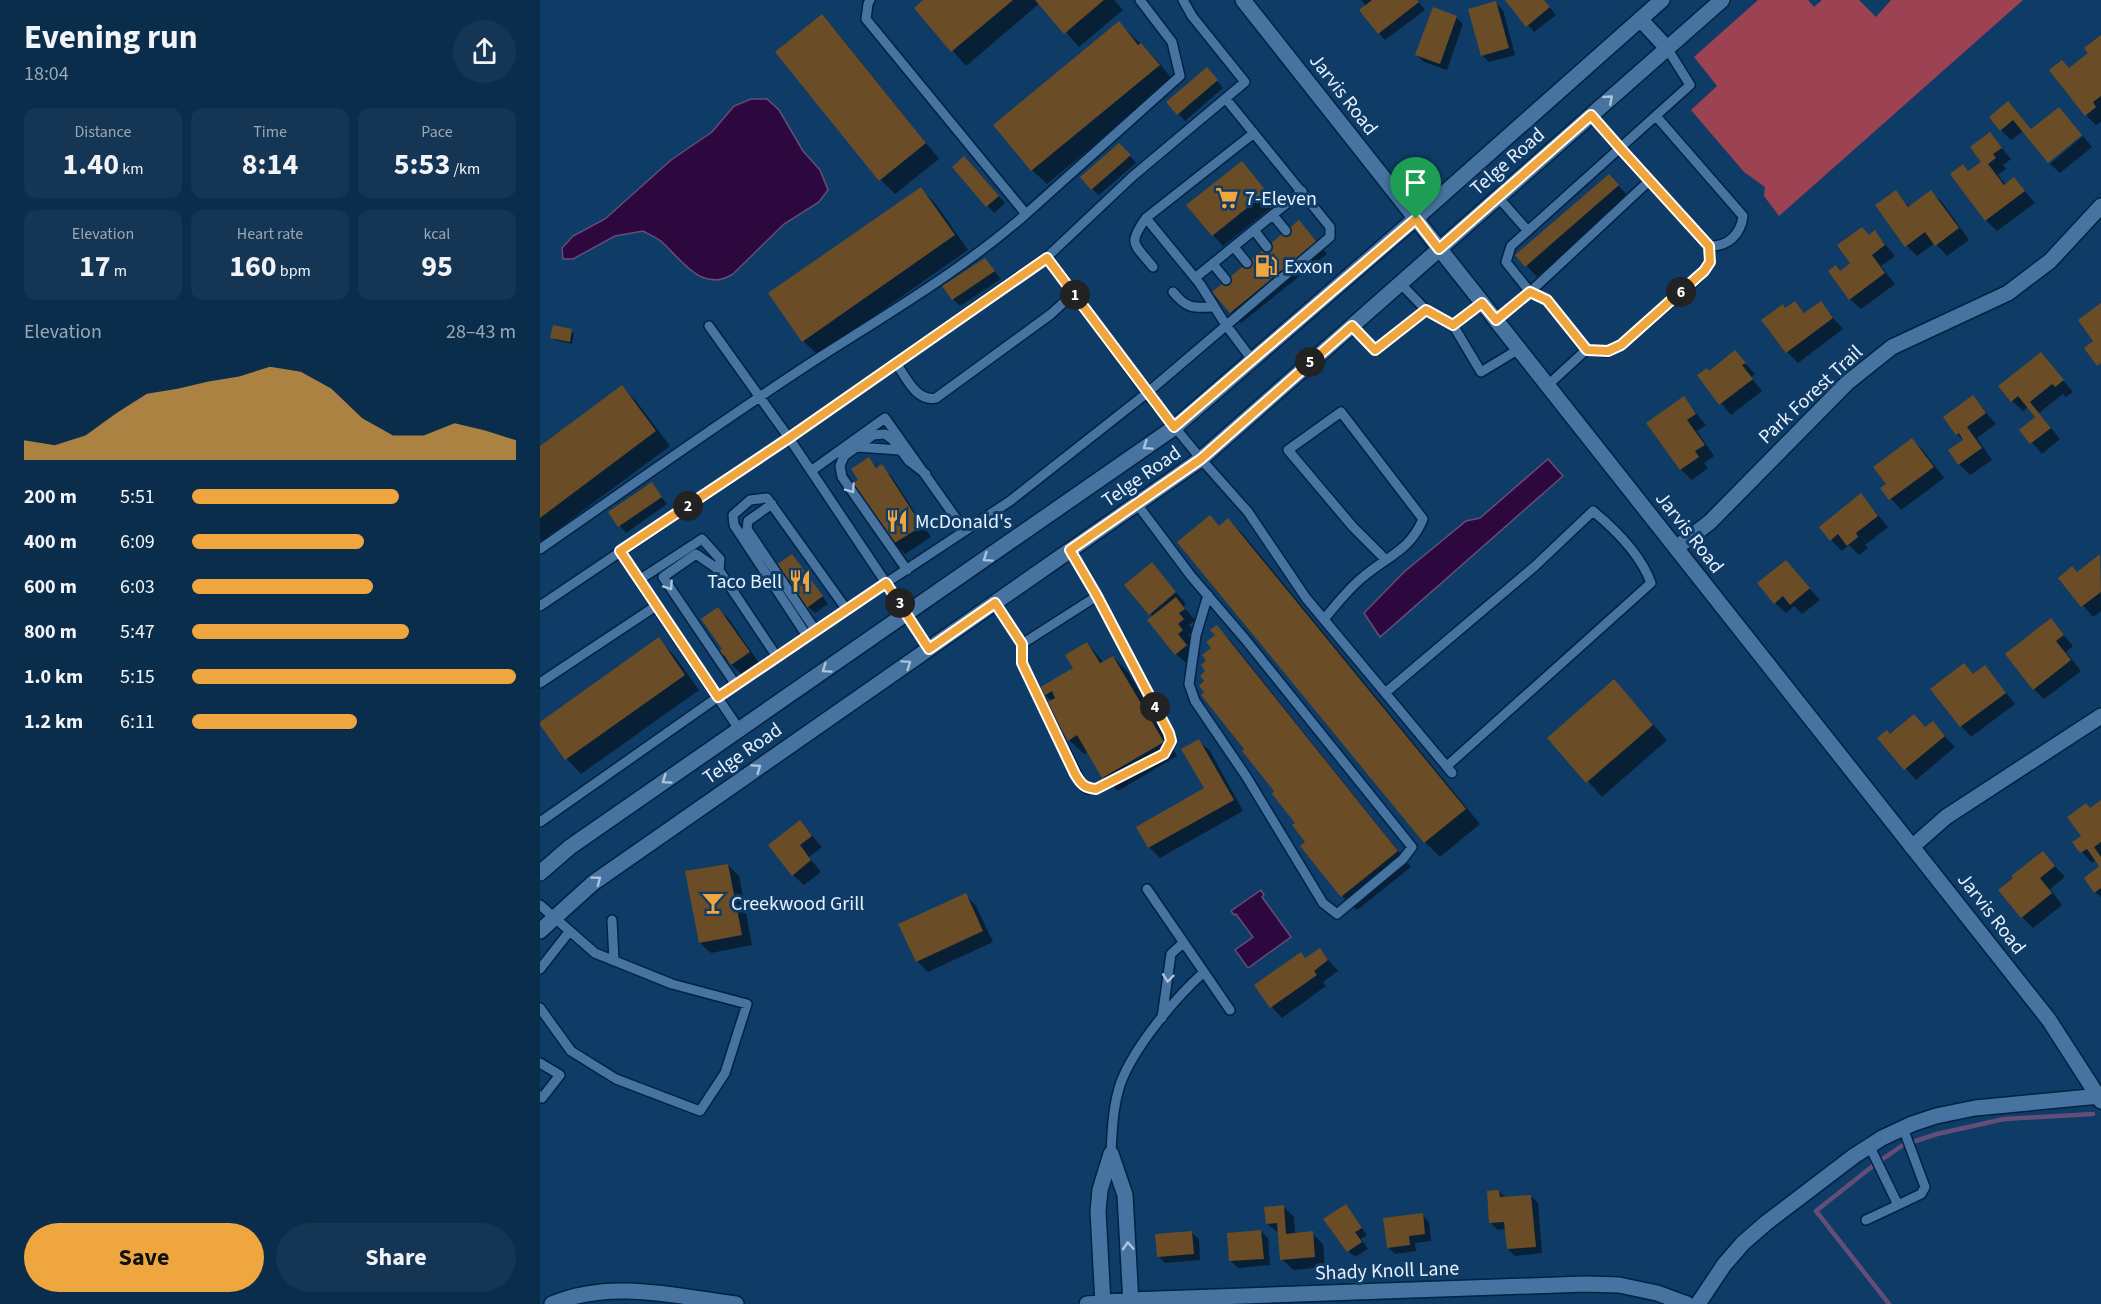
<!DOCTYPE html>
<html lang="en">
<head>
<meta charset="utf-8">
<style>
	:root { --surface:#0b2d4c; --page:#143553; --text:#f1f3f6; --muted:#9aa8b5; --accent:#f0a63f }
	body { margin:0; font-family:"Source Sans 3",sans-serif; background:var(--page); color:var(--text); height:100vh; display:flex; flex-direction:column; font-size:22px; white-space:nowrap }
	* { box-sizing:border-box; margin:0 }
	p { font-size:20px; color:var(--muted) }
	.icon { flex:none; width:33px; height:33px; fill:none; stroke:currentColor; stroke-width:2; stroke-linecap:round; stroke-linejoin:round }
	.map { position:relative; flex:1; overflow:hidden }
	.details { display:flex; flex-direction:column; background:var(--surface); width:540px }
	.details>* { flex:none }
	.pin { position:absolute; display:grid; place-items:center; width:51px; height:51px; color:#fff; margin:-62px -26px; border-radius:50% 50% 50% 0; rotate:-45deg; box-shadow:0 0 6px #0007 }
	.pin .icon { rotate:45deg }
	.km { position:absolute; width:30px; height:30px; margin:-15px; border-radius:50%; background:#222; color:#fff; font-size:16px; line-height:30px; text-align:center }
	.round { display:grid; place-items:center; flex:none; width:63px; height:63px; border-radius:32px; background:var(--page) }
	.headline { display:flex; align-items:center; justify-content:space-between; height:102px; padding:0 24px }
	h1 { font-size:33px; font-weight:700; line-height:45px }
	.figures { display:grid; grid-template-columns:repeat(3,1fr); gap:9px; height:102px; padding:6px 24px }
	.figures div { display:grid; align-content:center; border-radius:12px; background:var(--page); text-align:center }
	.figures b { font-size:30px; font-weight:700 }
	.figures small { font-size:16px; font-weight:400 }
	.figures p { font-size:16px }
	.chart { height:168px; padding:12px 24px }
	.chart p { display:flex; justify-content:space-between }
	.chart svg { width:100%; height:108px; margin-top:6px; fill:var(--accent); opacity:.7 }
	.action { display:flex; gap:12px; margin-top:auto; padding:12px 24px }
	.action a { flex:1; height:69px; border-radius:36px; background:var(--accent); color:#111; font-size:24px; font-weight:700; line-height:69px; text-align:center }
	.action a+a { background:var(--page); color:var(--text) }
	ul { padding:0 24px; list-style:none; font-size:20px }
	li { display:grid; grid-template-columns:96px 72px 1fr; align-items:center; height:45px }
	li i { height:15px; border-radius:8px; background:var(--accent) }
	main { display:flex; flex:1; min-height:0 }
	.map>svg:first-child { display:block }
	.green { fill:#9d4253 }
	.water { fill:#2c083f; stroke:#644e77; stroke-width:1.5 }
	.shadow { fill:#0007 }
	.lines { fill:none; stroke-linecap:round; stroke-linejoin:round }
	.stream { stroke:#644e77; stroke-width:4.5 }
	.building { fill:#6a4c27 }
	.lane-casing { stroke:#012241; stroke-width:12 }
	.street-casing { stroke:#012241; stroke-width:18 }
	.secondary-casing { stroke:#012241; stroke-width:18 }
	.lane { stroke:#4773a1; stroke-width:9 }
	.street { stroke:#4773a1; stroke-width:15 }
	.secondary { stroke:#4773a1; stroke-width:15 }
	.oneway { stroke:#aec4db }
	.route-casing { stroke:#fff; stroke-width:12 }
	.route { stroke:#f0a63f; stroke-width:8 }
	.labels { text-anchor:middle; stroke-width:6; stroke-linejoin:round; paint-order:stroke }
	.street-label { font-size:20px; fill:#e6f0fa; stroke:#0f3c66 }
	.poi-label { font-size:20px; fill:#e6f0fa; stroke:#0f3c66; text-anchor:start }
</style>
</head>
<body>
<main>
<section class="details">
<div class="headline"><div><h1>Evening run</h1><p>18:04</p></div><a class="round"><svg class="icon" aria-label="share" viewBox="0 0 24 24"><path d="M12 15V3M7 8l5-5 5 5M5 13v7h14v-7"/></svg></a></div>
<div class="figures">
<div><p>Distance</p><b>1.40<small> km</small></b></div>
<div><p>Time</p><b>8:14</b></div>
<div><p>Pace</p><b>5:53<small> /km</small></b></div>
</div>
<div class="figures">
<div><p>Elevation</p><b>17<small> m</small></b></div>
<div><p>Heart rate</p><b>160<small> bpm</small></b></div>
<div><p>kcal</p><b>95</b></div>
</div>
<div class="chart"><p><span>Elevation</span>28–43 m</p>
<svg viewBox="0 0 160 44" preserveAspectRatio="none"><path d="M0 44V36L10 38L20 34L30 25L40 17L50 15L60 12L70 10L80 6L90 8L100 15L110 27L120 34L130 34L140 29L150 32L160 36V44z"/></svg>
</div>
<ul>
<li><b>200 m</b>5:51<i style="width:64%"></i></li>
<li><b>400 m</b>6:09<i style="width:53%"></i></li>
<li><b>600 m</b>6:03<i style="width:56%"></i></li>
<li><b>800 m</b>5:47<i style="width:67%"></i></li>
<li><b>1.0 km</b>5:15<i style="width:100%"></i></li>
<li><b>1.2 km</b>6:11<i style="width:51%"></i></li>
</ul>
<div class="action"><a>Save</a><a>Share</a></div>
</section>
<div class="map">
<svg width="1561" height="1304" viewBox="0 0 1561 1304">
	<rect width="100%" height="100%" fill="#0f3c66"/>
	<path class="green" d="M1218 0H1268L1274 7 1282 0H1319L1336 17 1351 0H1483L1239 216 1224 196 1225 187 1204 172 1151 110 1177 86 1154 57Z"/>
	<path class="water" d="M211 99H227L239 110 263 151 280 170 288 190 279 202 244 224 193 274C163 293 143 262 123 243 118 238 110 235 103 231L75 236 33 259H23L22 248 33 236 65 219 131 160 172 132 194 106Z
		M1008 459 1023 476 840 637 824 613 864 572 926 521 940 518Z
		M721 890 724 895 722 897 751 937 708 968 695 950 713 937 696 914 694 915 691 911Z"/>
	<path class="shadow" d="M385 0H574L583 10 539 47 500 3 426 66 376 8Z
		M821 0H877L885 10 845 40 839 33 826 6Z
		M967 0H1004L1016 15 994 32Z
		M956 3 963 10 975 55 949 62 942 55Z
		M282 16 296 31 399 159 355 194 341 180 237 52Z
		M916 17 923 24 907 70 884 62 877 55Z
		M579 23 616 59 633 80 507 184 492 170Z
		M1561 37V122L1556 125 1546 115 1530 70 1550 54Z
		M673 76 683 88 645 121 628 102Z
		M1468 103 1492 130 1519 109 1541 134 1508 161 1483 131 1471 140 1461 130Z
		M1450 134 1471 159 1463 165 1466 169 1458 175 1466 185 1474 179 1495 203 1457 231 1446 220 1423 166 1429 172 1443 162Z
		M1543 136 1552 147 1520 173 1510 164Z
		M586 151 596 163 559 195 552 189Z
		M702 163 737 203 683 246 673 235Z
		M431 165 465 203 454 213 414 167Z
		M1069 176 1089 197 997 277 977 255Z
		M381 189 395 203 428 250 278 355 263 341Z
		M1356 192 1370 208 1391 192 1402 202 1429 240 1407 256 1395 243 1377 256 1367 246Z
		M1335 232 1355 256 1341 266 1355 284 1321 309 1310 299 1300 272 1312 263 1329 236Z
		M770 233 787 254 701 323 691 312Z
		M445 260 461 279 420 306 413 299Z
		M1255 303 1266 314 1280 303 1303 329 1258 363 1247 352 1223 320Z
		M31 331 34 334 32 344 15 340 12 337Z
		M1195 352 1215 374 1211 377 1222 391 1191 415 1159 376 1169 372Z
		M1501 354 1533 392 1526 397 1523 394 1499 413 1520 439 1502 454 1481 430 1497 417 1489 406 1483 411 1472 401Z
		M82 387 96 401 130 446 2 541 0 539V446Z
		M1433 397 1456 424 1437 438 1452 460 1430 475 1419 464 1424 441 1417 434Z
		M1144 398 1166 425 1157 431 1174 456 1164 463 1168 468 1152 480 1141 470 1108 424Z
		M1372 440 1383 450 1404 478 1361 510 1342 488 1348 484Z
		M329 459 338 468 341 466 352 477 391 537 365 554 354 543 315 483 320 480Z
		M111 484 127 504 86 533 70 513Z
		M1321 495 1348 527 1325 545 1328 548 1319 555 1309 545 1302 551 1291 540Z
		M688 520 703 534 940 824 900 857 885 842 640 542 680 527Z
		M252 556 288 604 275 613 268 607Z
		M1560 556 1561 611 1553 617 1520 578 1538 574Z
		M1246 562 1280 600 1262 614 1254 606 1246 613 1235 603Z
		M612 564 646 604 643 606 655 620 649 625 654 631 648 635 653 641 647 646 656 657 647 664 636 654 613 617 587 585Z
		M178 609 189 619 219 663 202 675 179 652 184 649Z
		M1511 620 1533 646 1526 652 1541 671 1504 699 1494 689Z
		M677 627 691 641 871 867 817 910 802 896 762 846 768 842 757 823 666 692 668 661 677 636Z
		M118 639 133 654 159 690 41 774 27 759 1 723Z
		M547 643 564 663 573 657 588 672 637 756 578 791 563 777 548 752 544 754 529 740 512 701 505 695 535 669Z
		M1424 665 1434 675 1445 667 1475 704 1431 737 1421 726Z
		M1074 681 1127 740 1062 797 1009 738Z
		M1374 716 1386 728 1392 723 1415 747 1376 780 1339 738 1350 736Z
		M659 741 670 751 703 811 620 858 609 847 666 789Z
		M1561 802V866L1556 860 1552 863 1534 843 1543 836 1550 809Z
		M260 822 282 847 269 857 281 872 264 885 253 875Z
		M1503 853 1525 877 1510 889 1522 905 1493 928 1482 917Z
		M188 865 199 876 212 945 171 953 160 943Z
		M1561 867V897L1555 892Z
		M426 895 436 906 453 942 388 972 377 961Z
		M780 950 798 971 783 982 786 986 742 1018 732 1007 716 986 766 960Z
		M959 1191 966 1198 991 1196 998 1203 1002 1253 975 1256 968 1249 966 1229 958 1230 951 1223Z
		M743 1206 754 1217 755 1234 772 1233 783 1244 785 1267 753 1270 742 1259 740 1234 727 1224Z
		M806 1206 827 1235 821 1239 828 1249 815 1257 808 1251Z
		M882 1215 889 1222 891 1241 875 1243 876 1251 855 1254 848 1247Z
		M721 1231 728 1238 730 1265 698 1268 691 1261Z
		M652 1233 659 1239 660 1260 625 1263 618 1256Z"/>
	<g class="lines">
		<path class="stream" d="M1349 1304 1276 1211 1334 1165 1363 1145 1397 1134 1464 1119 1553 1114"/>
	</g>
	<path class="building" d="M383 0H473L411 52 374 8Z
		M495 0H564L524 34Z
		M832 0H877L879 2 838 34 819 10Z
		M965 0H1004L1010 7 986 27Z
		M956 1 969 48 941 56 928 9Z
		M893 7 917 16 900 64 875 55Z
		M282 14 386 143 339 181 235 52Z
		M579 21 598 45 601 43 620 65 491 171 453 125Z
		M1561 35V96L1553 102 1556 107 1545 116 1509 70 1522 60 1529 68 1548 53 1544 48Z
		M667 67 678 80 637 115 626 102Z
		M1468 101 1491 129 1519 107 1542 135 1508 163 1473 120 1460 131 1449 117Z
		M1450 132 1462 148 1453 154 1456 158 1448 164 1464 185 1474 177 1485 191 1445 221 1410 174 1423 164 1428 171 1441 162 1430 147Z
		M579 143 591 155 551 190 540 177Z
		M424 156 459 196 446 207 412 167Z
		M702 161 727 192 672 236 646 205Z
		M1069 174 1079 185 985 267 975 255Z
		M381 187 415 235 262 342 228 293Z
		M1356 190 1368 207 1391 190 1419 228 1395 246 1385 232 1365 247 1335 205Z
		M759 220 777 242 690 313 672 292Z
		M1322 227 1329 235 1335 230 1345 245 1332 255 1345 273 1309 300 1288 271 1296 265 1300 271 1310 263 1297 245Z
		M445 258 455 271 412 300 402 286Z
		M1255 301 1264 313 1281 301 1293 318 1246 353 1221 320 1243 304 1245 308Z
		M1561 303V363L1557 366 1544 348 1553 341 1538 320Z
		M13 325 32 329 30 342 10 338Z
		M1195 350 1206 363 1202 365 1213 379 1179 405 1157 375 1167 368 1169 371Z
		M1501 352 1524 380 1515 387 1512 384 1490 402 1511 428 1490 444 1479 430 1495 417 1478 396 1471 402 1458 386Z
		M82 385 116 431 0 518V446Z
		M1433 395 1446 413 1427 427 1442 448 1418 465 1408 450 1423 440 1419 433 1416 435 1403 417Z
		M1144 396 1156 414 1147 420 1165 445 1155 451 1159 457 1140 470 1106 423Z
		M1372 438 1394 467 1349 500 1340 488 1346 484 1333 467Z
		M329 457 336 468 342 464 382 526 353 544 313 483 318 480 311 469Z
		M112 482 122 497 78 527 68 512Z
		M1321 493 1338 516 1316 533 1318 537 1307 546 1298 534 1290 541 1279 527Z
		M670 515 679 526 688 518 926 809 884 843 637 542Z
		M252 554 283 596 267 608 236 565Z
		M1560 554 1561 592 1541 607 1518 578 1532 566 1537 572Z
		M1246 560 1270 588 1250 605 1243 596 1234 604 1217 583Z
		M612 562 636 592 609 615 584 585Z
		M636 597 645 609 639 613 644 619 638 624 643 630 638 634 647 645 635 655 607 620Z
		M178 607 210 652 191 665 184 655 181 657 177 651 182 649 161 619Z
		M1511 618 1524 635 1516 641 1531 660 1493 690 1465 654Z
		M677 625 858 851 801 897 760 846 765 842 752 825 755 823 732 794 734 791 702 751 704 749 661 695 664 692 659 686 664 681 660 676 665 671 661 665 666 661 662 655 671 648 666 642 675 635 670 630Z
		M119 637 145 675 25 760 0 725V722Z
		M547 642 560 663 573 656 624 742 562 778 537 735 528 741 506 703 515 698 512 691 504 696 499 688 533 668 525 655Z
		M1424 663 1433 674 1445 665 1466 693 1420 727 1390 689Z
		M1074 679 1113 725 1046 783 1007 738Z
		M1374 714 1385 727 1393 721 1405 736 1364 770 1337 738 1347 730 1350 734Z
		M659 739 694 800 608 848 596 827 664 788 641 749Z
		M1561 800V842L1554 847 1561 857V888L1554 893 1544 878 1559 866 1547 849 1540 853 1532 842 1541 836 1527 817 1546 803 1550 808Z
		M260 820 272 836 260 845 271 860 252 876 228 845Z
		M1503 851 1515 866 1500 878 1512 893 1481 918 1458 890 1473 878 1471 876Z
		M188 864 202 935 159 943 145 871Z
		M426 893 443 931 376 962 358 924Z
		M780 948 788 960 774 971 777 975 730 1008 714 985 761 952 765 958Z
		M959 1190 960 1197 991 1195 996 1247 967 1249 964 1222 949 1223 947 1191Z
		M806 1204 822 1228 815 1232 822 1242 807 1252 783 1219Z
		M744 1205 746 1234 773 1231 775 1257 740 1260 737 1223 726 1224 724 1207Z
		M883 1213 885 1234 869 1236 870 1245 847 1248 843 1218Z
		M721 1230 724 1259 689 1261 687 1233Z
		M652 1231 654 1254 617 1257 615 1234Z"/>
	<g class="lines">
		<g class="lane-casing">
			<path id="lane" d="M330 0 328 4 326 19 486 214 640 76 632 42 600 0
				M643 0 652 16 705 82 593 176 507 257 607 393 790 237V227L686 99
				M1051 115 1080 149 1169 246C1188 247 1201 234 1203 216L1116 116
				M1109 181 990 292 1007 300 1046 350 1068 352 1081 345 1156 280 1170 262 1169 246
				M958 197 988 231
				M733 215 746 231
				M606 218C587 245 594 243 613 267
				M714 230 727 247
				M694 247 707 263
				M673 264 686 280
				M655 278 762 191
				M860 283 886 310
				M633 292C647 309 653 308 674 307
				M942 303 913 325 941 372 979 349
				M956 320 990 292 966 262 971 246 1150 85 1127 48
				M169 326 249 438 507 257
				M812 326 835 350 886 310 913 325
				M713 361 686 325 660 284 606 218 714 133
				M356 363C366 377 376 402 396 398L511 314 533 294
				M1008 385 1046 350
				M317 447 360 450
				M271 471 345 418 425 531
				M232 504 208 521 207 529 276 631
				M597 504 651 576 705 639 872 847 863 859 797 914 783 903 706 776 655 701 649 684 656 635 668 595
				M0 549C88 488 176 425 266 366 340 318 419 273 486 214
				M80 551 116 606
				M367 570 302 477 300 466 304 456 333 435 345 434 353 440 369 461 386 474
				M99 580 162 539 180 559 179 570
				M455 603 482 644 557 596 530 551
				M0 606 249 438 346 583 470 501 607 393 661 459 708 512 766 598 912 773
				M784 619C796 605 808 589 823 577 847 556 870 551 883 519L801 412 748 450 813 527 845 559
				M267 636 194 525 193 515 210 500 227 498 307 610
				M482 644V663L542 785 548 789H556L624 754 631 742 629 733 557 596
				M0 683 116 606 199 729
				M196 685 123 577 156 554 179 570 237 657
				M845 693 995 566 1053 511C1076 530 1101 555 1111 583L907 766
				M0 822 178 697 346 583 389 649
				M607 889 690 1010
				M0 905 55 953 132 984 207 1004 185 1073 160 1111 76 1079 31 1051 0 1008
				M72 920 74 961
				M0 969 29 932
				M622 1018 631 954 643 943
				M0 1063 20 1075 2 1098 0 1096
				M1329 1145 1358 1205 1381 1194 1385 1187 1363 1128
				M571 1154C572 1130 573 1105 581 1082 595 1046 635 998 664 972
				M1326 1220 1358 1205"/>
		</g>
		<g class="street-casing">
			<path id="street" d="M1136 548 1170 522 1307 383 1352 347 1468 293 1510 261 1561 206
				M1372 847 1406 817 1561 716
				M571 1154 585 1195 591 1304
				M12 1304C70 1279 135 1296 196 1304
				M547 1304 590 1300 1045 1284 1079 1285 1117 1293 1147 1304
				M563 1304 558 1211 560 1190 571 1154
				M1158 1304 1184 1265 1203 1243 1226 1223 1314 1156 1342 1138 1372 1124 1396 1116 1435 1108 1561 1096"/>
		</g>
		<g class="secondary-casing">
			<path id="secondary" d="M703 0 1509 1020 1561 1101
				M1100 19 1127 48
				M0 873 30 847 635 427 875 219 1122 0
				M0 931 53 883 661 459 1182 0"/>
		</g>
		<use href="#lane" class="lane"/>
		<use href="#street" class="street"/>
		<use href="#secondary" class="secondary"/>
	</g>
	<defs><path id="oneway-chevron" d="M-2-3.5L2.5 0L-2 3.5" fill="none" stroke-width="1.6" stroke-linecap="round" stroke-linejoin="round" transform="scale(1.5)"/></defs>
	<g class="oneway">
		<use href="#oneway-chevron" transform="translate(1069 99) rotate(-41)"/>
		<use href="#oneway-chevron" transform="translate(607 446) rotate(145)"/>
		<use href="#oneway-chevron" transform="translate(311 489) rotate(55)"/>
		<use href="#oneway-chevron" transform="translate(447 558) rotate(145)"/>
		<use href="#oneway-chevron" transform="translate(129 586) rotate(56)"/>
		<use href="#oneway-chevron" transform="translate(367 664) rotate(-35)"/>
		<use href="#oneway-chevron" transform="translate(286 669) rotate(145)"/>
		<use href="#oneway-chevron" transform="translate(217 768) rotate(-35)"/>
		<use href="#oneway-chevron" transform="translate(126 780) rotate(145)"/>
		<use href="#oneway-chevron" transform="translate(57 880) rotate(-37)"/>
		<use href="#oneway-chevron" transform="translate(628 978) rotate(97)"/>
		<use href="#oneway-chevron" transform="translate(588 1246) rotate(-93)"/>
	</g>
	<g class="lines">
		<g class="route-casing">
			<path id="route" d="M1051 115 1080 148 1169 246 1170 262 1164 271 1081 345 1068 351 1047 350 1007 300 990 292 956 320 942 303 913 325 886 310 835 350 812 326 661 459 530 550 557 596 629 733 631 741 624 754 556 789C544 788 541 784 535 774L482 663V644L455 603 389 649 346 583 178 697 80 551 249 438 507 258 634 427 876 219 899 249Z"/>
		</g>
		<use href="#route" class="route"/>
	</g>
	<defs>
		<g id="supermarket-bare" transform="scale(1.8)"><path d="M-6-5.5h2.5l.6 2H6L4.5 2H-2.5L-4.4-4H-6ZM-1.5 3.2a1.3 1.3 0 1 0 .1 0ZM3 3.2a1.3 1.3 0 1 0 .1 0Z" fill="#f0a63f" stroke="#0f3c66" stroke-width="2.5" paint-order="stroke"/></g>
		<g id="fuel-bare" transform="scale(1.8)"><path d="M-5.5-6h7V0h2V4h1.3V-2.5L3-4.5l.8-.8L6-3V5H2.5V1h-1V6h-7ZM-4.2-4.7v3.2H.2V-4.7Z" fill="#f0a63f" stroke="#0f3c66" stroke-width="2.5" paint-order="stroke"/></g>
		<g id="restaurant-bare" transform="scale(1.8)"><path d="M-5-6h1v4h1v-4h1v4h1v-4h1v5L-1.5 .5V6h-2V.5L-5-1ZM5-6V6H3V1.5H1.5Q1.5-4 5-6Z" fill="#f0a63f" stroke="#0f3c66" stroke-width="2.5" paint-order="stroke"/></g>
		<g id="bar-bare" transform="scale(1.8)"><path d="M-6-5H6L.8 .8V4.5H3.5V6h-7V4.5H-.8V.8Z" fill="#f0a63f" stroke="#0f3c66" stroke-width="2.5" paint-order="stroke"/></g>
	</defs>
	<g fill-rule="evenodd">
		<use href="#supermarket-bare" x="687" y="198"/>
		<use href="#fuel-bare" x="726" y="266"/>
		<use href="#restaurant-bare" x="357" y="521"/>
		<use href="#restaurant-bare" x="260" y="581"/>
		<use href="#bar-bare" x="173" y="903"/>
	</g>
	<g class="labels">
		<g class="street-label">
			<text transform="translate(804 94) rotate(52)" y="7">Jarvis Road</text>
			<text transform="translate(967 161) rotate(-41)" y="7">Telge Road</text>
			<text transform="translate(1270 394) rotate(-43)" y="7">Park Forest Trail</text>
			<text transform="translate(601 476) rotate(-35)" y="7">Telge Road</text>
			<text transform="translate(1150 532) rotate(52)" y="7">Jarvis Road</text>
			<text transform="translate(202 753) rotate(-35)" y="7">Telge Road</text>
			<text transform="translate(1452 913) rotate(52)" y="7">Jarvis Road</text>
			<text transform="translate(847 1270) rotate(-2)" y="7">Shady Knoll Lane</text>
		</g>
		<g class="poi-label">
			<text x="705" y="205">7-Eleven</text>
			<text x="744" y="273">Exxon</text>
			<text x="375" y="528">McDonald's</text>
			<text x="242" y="588" text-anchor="end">Taco Bell</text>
			<text x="191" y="910">Creekwood Grill</text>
		</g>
	</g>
</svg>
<div class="pin" style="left:876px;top:219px;background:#1e9e55"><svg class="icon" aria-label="arrive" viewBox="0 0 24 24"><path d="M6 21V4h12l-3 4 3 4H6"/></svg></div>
<b class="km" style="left:535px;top:295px">1</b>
<b class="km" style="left:148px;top:506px">2</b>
<b class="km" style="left:360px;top:603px">3</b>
<b class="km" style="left:615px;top:707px">4</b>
<b class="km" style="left:770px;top:362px">5</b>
<b class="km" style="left:1141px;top:292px">6</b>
</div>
</main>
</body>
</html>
